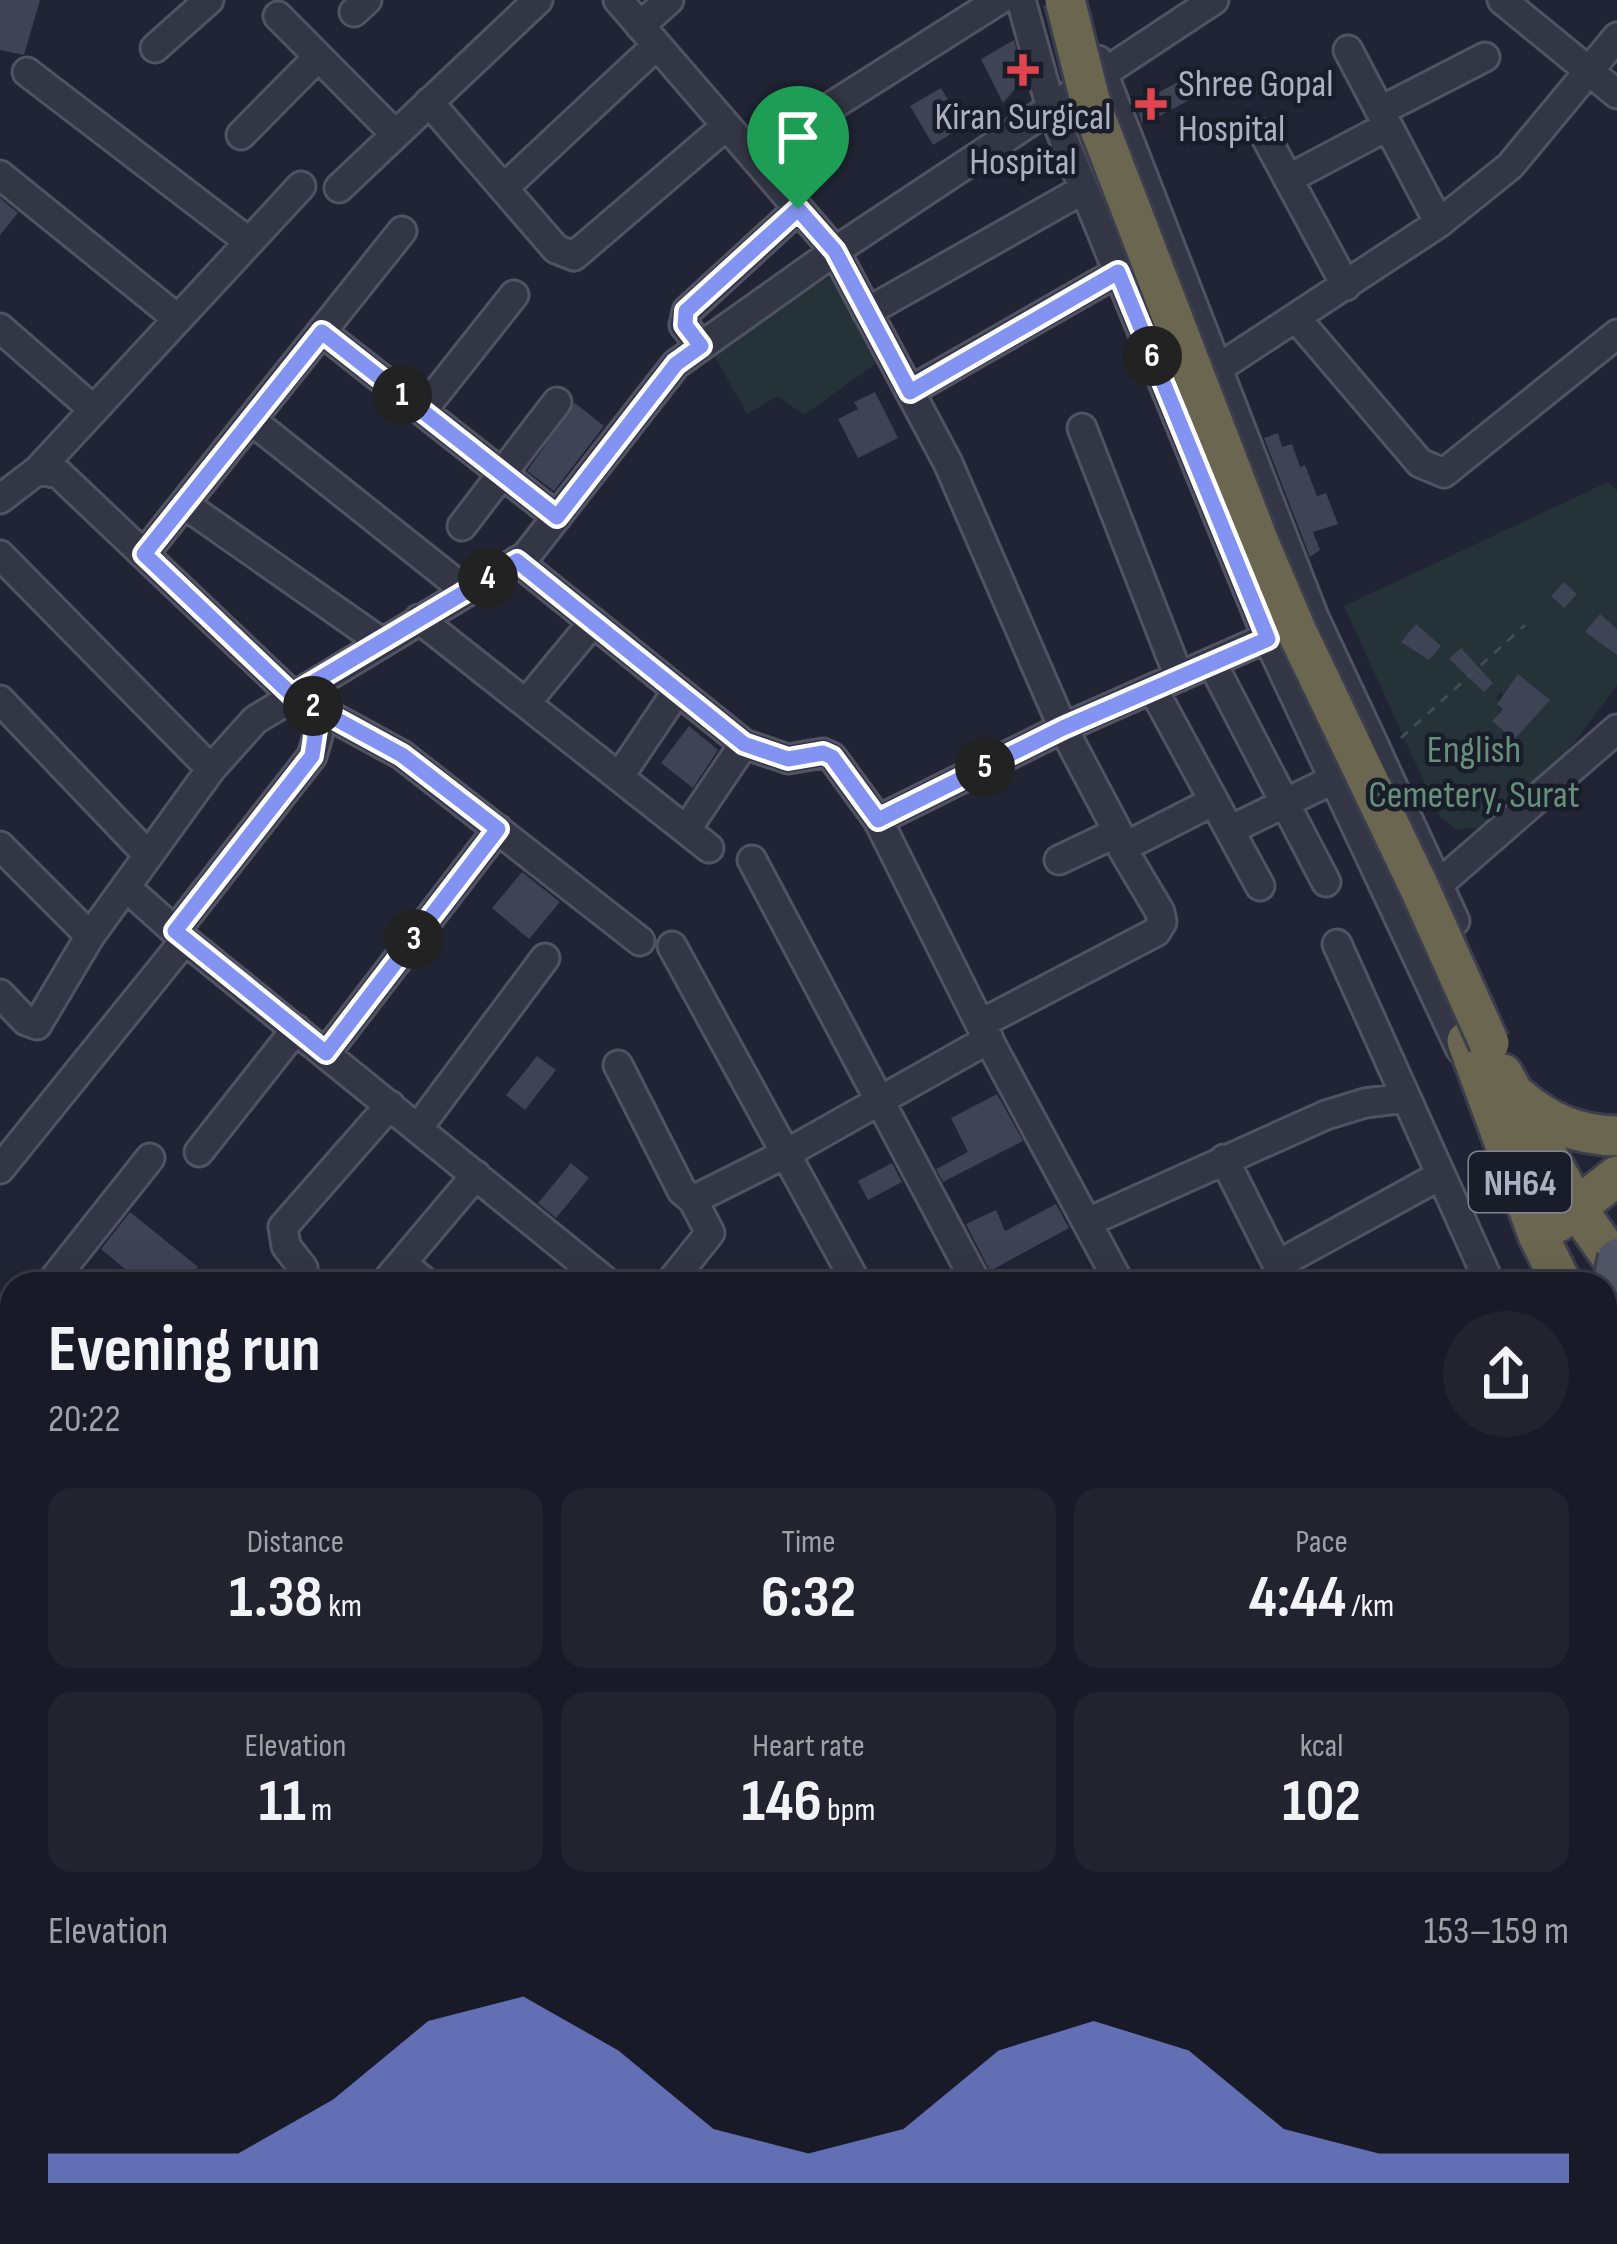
<!DOCTYPE html>
<html lang="en">
<head>
<meta charset="utf-8">
<style>
	:root { --surface:#181b27; --page:#21242f; --text:#f1f3f6; --muted:#9fa1a7; --line:#363944; --accent:#8393f1 }
	body { margin:0; font-family:"Sofia Sans Condensed",sans-serif; background:var(--page); color:var(--text); height:100vh; display:flex; flex-direction:column; font-size:45px; white-space:nowrap }
	* { box-sizing:border-box; margin:0 }
	p { font-size:39px; color:var(--muted) }
	.icon { flex:none; width:66px; height:66px; fill:none; stroke:currentColor; stroke-width:2; stroke-linecap:round; stroke-linejoin:round }
	.map { position:relative; flex:1; overflow:hidden }
	.panel { position:absolute; left:0px; top:1272px; width:1617px; height:972px; display:flex; flex-direction:column; background:var(--surface); border-radius:36px 36px 0 0; box-shadow:0 12px 48px #0002,0 0 0 3px var(--line) }
	.panel>* { flex:none }
	.pin { position:absolute; display:grid; place-items:center; width:102px; height:102px; color:#fff; margin:-123px -51px; border-radius:50% 50% 50% 0; rotate:-45deg; box-shadow:0 0 12px #0007 }
	.pin .icon { rotate:45deg }
	.km { position:absolute; width:60px; height:60px; margin:-30px; border-radius:50%; background:#222; color:#fff; font-size:33px; line-height:60px; text-align:center }
	.round { display:grid; place-items:center; flex:none; width:126px; height:126px; border-radius:63px; background:var(--page) }
	.head { display:flex; align-items:center; justify-content:space-between; height:204px; padding:0 48px }
	h1 { font-size:66px; font-weight:700; line-height:90px }
	.figures { display:grid; grid-template-columns:repeat(3,1fr); gap:18px; height:204px; padding:12px 48px }
	.figures div { display:grid; align-content:center; border-radius:24px; background:var(--page); text-align:center }
	.figures b { font-size:60px; font-weight:700 }
	.figures small { font-size:33px; font-weight:400 }
	.figures p { font-size:33px }
	.chart { height:336px; padding:24px 48px }
	.chart p { display:flex; justify-content:space-between }
	.chart svg { width:100%; height:216px; margin-top:12px; fill:var(--accent); opacity:.7 }
	.map>svg:first-child { display:block }
	.green { fill:#253238; fill-rule:evenodd }
	.building { fill:#3e4355 }
	.lines { fill:none; stroke-linecap:round; stroke-linejoin:round }
	.minor-casing { stroke:#515363; stroke-width:33 }
	.major-casing { stroke:#3d3f4e; stroke-width:42 }
	.highway-casing { stroke:#3b3e4c; stroke-width:45 }
	.path { stroke:#414d54; stroke-width:3; stroke-dasharray:9 9; stroke-linecap:butt }
	.minor { stroke:#333645; stroke-width:27 }
	.major { stroke:#515565; stroke-width:36 }
	.highway { stroke:#6a6650; stroke-width:39 }
	.minor-bridge-casing { stroke:#515363; stroke-width:33; stroke-linecap:butt }
	.major-bridge-casing { stroke:#3d3f4e; stroke-width:42; stroke-linecap:butt }
	.highway-bridge-casing { stroke:#3b3e4c; stroke-width:45; stroke-linecap:butt }
	.minor-bridge { stroke:#333645; stroke-width:27 }
	.major-bridge { stroke:#515565; stroke-width:36 }
	.highway-bridge { stroke:#6a6650; stroke-width:39 }
	.route-casing { stroke:#fff; stroke-width:24 }
	.route { stroke:#8393f1; stroke-width:15 }
	.health-dot { fill:#e0444e; stroke:#191c29; stroke-width:4.5 }
	.labels { text-anchor:middle; stroke-width:9; stroke-linejoin:round; paint-order:stroke }
	.shield { fill:#191c29; stroke:#818494; stroke-width:3 }
	.shield-label { font-size:36px; font-weight:bold; fill:#adb0c2 }
	.poi-label { font-size:39px; fill:#adb0c2; stroke:#191c29; text-anchor:start }
	.park-label { font-size:39px; fill:#66907a; stroke:#191c29 }
</style>
</head>
<body>
<div class="map">
<svg width="1617" height="2244" viewBox="0 0 1617 2244">
	<rect width="100%" height="100%" fill="#202434"/>
	<path class="green" d="M837 273 881 360 804 415 778 396 747 414 714 355 761 312Z
		M1608 482 1617 491V685L1560 761 1481 828 1455 829 1440 817 1344 606ZM1501 692 1532 719 1514 740 1492 721 1505 706 1496 697Z"/>
	<path class="building" d="M0 0H40L24 55 0 50Z
		M1014 40 1024 79 1003 103 981 59Z
		M1200 70 1210 89 1143 125 1135 105Z
		M941 88 964 126 933 145 910 106Z
		M0 198 18 213 0 235Z
		M875 392 898 438 858 458 838 419 858 409 854 402Z
		M575 403 604 426 554 491 527 471Z
		M1278 433 1282 447 1292 444 1300 467 1305 465 1317 496 1326 493 1338 524 1313 532 1320 550 1310 557 1264 438Z
		M1564 582 1577 594 1564 608 1551 596Z
		M1600 614 1617 629V655L1585 632Z
		M1416 624 1441 646 1429 660 1401 642Z
		M1461 648 1493 683 1484 692 1449 659Z
		M1518 674 1550 700 1514 740 1492 721 1503 709 1497 704Z
		M689 726 718 750 693 788 661 763Z
		M522 872 560 902 529 939 492 908Z
		M537 1056 556 1070 525 1110 506 1095Z
		M997 1094 1023 1141 943 1182 936 1169 968 1152 951 1118Z
		M571 1163 589 1178 556 1218 538 1203Z
		M892 1163 902 1182 868 1200 858 1181Z
		M1056 1204 1069 1228 990 1271 966 1224 996 1210 1005 1231Z
		M130 1212 198 1267 184 1284H143L101 1249Z"/>
	<g class="lines">
		<g class="minor-casing">
			<path id="minor" d="M618 0 835 251 948 463 1063 728 1118 832 1122 848 1160 912 1162 922 1156 932 980 1024
				M1021 0 1051 108 1268 639 1460 1048 1470 1061
				M1502 0 1617 94
				M354 12 367 0
				M278 16 395 134
				M640 26 669 0
				M155 48 209 0
				M1348 50 1439 223
				M1098 60 1314 617 1375 747
				M27 72 249 242
				M429 102 556 249 574 256 726 126
				M1380 111 1485 57
				M1264 134 1346 286
				M241 135 318 57
				M753 156 999 0
				M0 175 178 319
				M1288 179 1388 126
				M339 188 538 0
				M504 188 657 45
				M867 312 1084 189
				M1297 319 1420 463 1444 473 1617 334
				M0 328 94 410
				M322 332 557 517
				M701 346 684 325 687 311 798 209
				M1217 369 1439 223 1510 166 1617 37
				M910 391 1118 272
				M422 411 514 295
				M251 420 466 591
				M1082 428 1179 677
				M38 470 301 186
				M0 499 38 470 59 474 292 695 402 755 640 941
				M184 504 381 642
				M462 526 557 402
				M144 554 402 231
				M0 555 211 769
				M517 561 744 744 788 759 823 753 832 757 878 820
				M419 619 709 848
				M1212 663 1326 882
				M1153 689 1260 886
				M0 700 148 855
				M526 703 593 622
				M1384 767 1455 921
				M619 777 677 691
				M686 830 744 744
				M1230 830 1332 780
				M0 846 90 936
				M1122 848 1214 801
				M752 860 977 1284
				M1059 860 1118 832
				M1439 884 1617 729
				M128 889 185 940 609 1284
				M175 931 312 756 318 736 319 710
				M1337 944 1490 1284
				M672 946 857 1284
				M0 994 26 1021 37 1025 90 936 211 769 255 720 526 556 676 364 835 251 1214 0
				M326 1053 498 829
				M618 1065 682 1191 693 1200 787 1153 989 1039
				M418 1128 545 958
				M199 1152 296 1029
				M1224 1159 1287 1284
				M0 1169 185 940
				M1088 1222 1326 1115 1365 1103 1406 1098
				M402 1263 427 1284
				M1277 1265 1441 1175
				M50 1284 150 1158
				M297 1284 303 1268 286 1246 283 1227 390 1105
				M384 1284 476 1175
				M669 1284 710 1233 693 1200
				M1120 1284 980 1024 878 820 1063 728 1314 617
				M0 1346 12 1331
				M1605 1492 1617 1486
				M0 1610 12 1597
				M0 1773 12 1783
				M0 1853 12 1836
				M0 2179 12 2186
				M82 2232 101 2244
				M819 2244 824 2232"/>
		</g>
		<g class="major-casing">
			<path id="major" d="M1605 1382 1617 1410
				M1605 1609 1617 1597
				M1605 1668 1617 1660
				M1605 1713 1617 1706
				M0 1969 12 1977
				M0 2010 12 2018
				M1605 2198 1615 2244
				M359 2232 378 2244
				M419 2232 444 2244
				M1539 2232 1541 2244
				M1583 2232 1586 2244"/>
		</g>
		<g class="highway-casing">
			<path id="highway" d="M1467 1041 1538 1235 1562 1284
				M1503 1074 1577 1209 1617 1265
				M1518 1097C1549 1123 1576 1135 1617 1136
				M1558 1222 1617 1176"/>
		</g>
		<path class="path" d="M1401 738 1525 625"/>
		<use href="#minor" class="minor"/>
		<use href="#major" class="major"/>
		<use href="#highway" class="highway"/>
		<g class="minor-bridge-casing">
			<path id="minor-bridge" d="M1375 747 1384 767"/>
		</g>
		<g class="major-bridge-casing">
			<path id="major-bridge" d="M1617 1257C1609 1291 1608 1319 1617 1352"/>
		</g>
		<g class="highway-bridge-casing">
			<path id="highway-bridge" d="M1065 0 1092 108 1260 545 1297 632 1420 889 1489 1043"/>
		</g>
		<use href="#minor-bridge" class="minor-bridge"/>
		<use href="#major-bridge" class="major-bridge"/>
		<use href="#highway-bridge" class="highway-bridge"/>
	</g>
	<g class="lines">
		<g class="route-casing">
			<path id="route" d="M798 209 686 311 685 325 701 346 676 364 557 517 322 332 144 554 292 695 319 710 312 756 175 931 326 1053 498 829 402 755 292 695 517 561 744 744 788 759 823 753 832 757 878 820 1063 728 1268 639 1118 272 910 392 835 251 798 209"/>
		</g>
		<use href="#route" class="route"/>
	</g>
	<g class="health-dot">
		<path d="M1017 52h12v12h12v12h-12v12h-12v-12h-12v-12h12z"/>
		<path d="M1145 86h12v12h12v12h-12v12h-12v-12h-12v-12h12z"/>
	</g>
	<g class="labels">
		<rect class="shield" x="1469" y="1152" width="102" height="60" rx="9"/>
		<g class="shield-label">
			<text x="1520" y="1195">NH64</text>
		</g>
		<g class="poi-label">
			<text x="1178" y="96">Shree Gopal<tspan x="1178" dy="45">Hospital</tspan></text>
			<text x="1023" y="129" text-anchor="middle">Kiran Surgical<tspan x="1023" dy="45">Hospital</tspan></text>
		</g>
		<g class="park-label">
			<text x="1474" y="762">English<tspan x="1474" dy="45">Cemetery, Surat</tspan></text>
		</g>
	</g>
</svg>
<div class="pin" style="left:798px;top:209px;background:#1e9e55"><svg class="icon" aria-label="arrive" viewBox="0 0 24 24"><path d="M6 21V4h12l-3 4 3 4H6"/></svg></div>
<b class="km" style="left:402px;top:395px">1</b>
<b class="km" style="left:313px;top:706px">2</b>
<b class="km" style="left:414px;top:939px">3</b>
<b class="km" style="left:488px;top:578px">4</b>
<b class="km" style="left:985px;top:767px">5</b>
<b class="km" style="left:1152px;top:356px">6</b>
<section class="panel">
<div class="head"><div><h1>Evening run</h1><p>20:22</p></div><a class="round"><svg class="icon" aria-label="share" viewBox="0 0 24 24"><path d="M12 15V3M7 8l5-5 5 5M5 13v7h14v-7"/></svg></a></div>
<div class="figures">
<div><p>Distance</p><b>1.38<small> km</small></b></div>
<div><p>Time</p><b>6:32</b></div>
<div><p>Pace</p><b>4:44<small> /km</small></b></div>
</div>
<div class="figures">
<div><p>Elevation</p><b>11<small> m</small></b></div>
<div><p>Heart rate</p><b>146<small> bpm</small></b></div>
<div><p>kcal</p><b>102</b></div>
</div>
<div class="chart"><p><span>Elevation</span>153–159 m</p>
<svg viewBox="0 0 160 44" preserveAspectRatio="none"><path d="M0 44V38L10 38L20 38L30 27L40 11L50 6L60 17L70 33L80 38L90 33L100 17L110 11L120 17L130 33L140 38L150 38L160 38V44z"/></svg>
</div>
</section>
</div>
</body>
</html>
